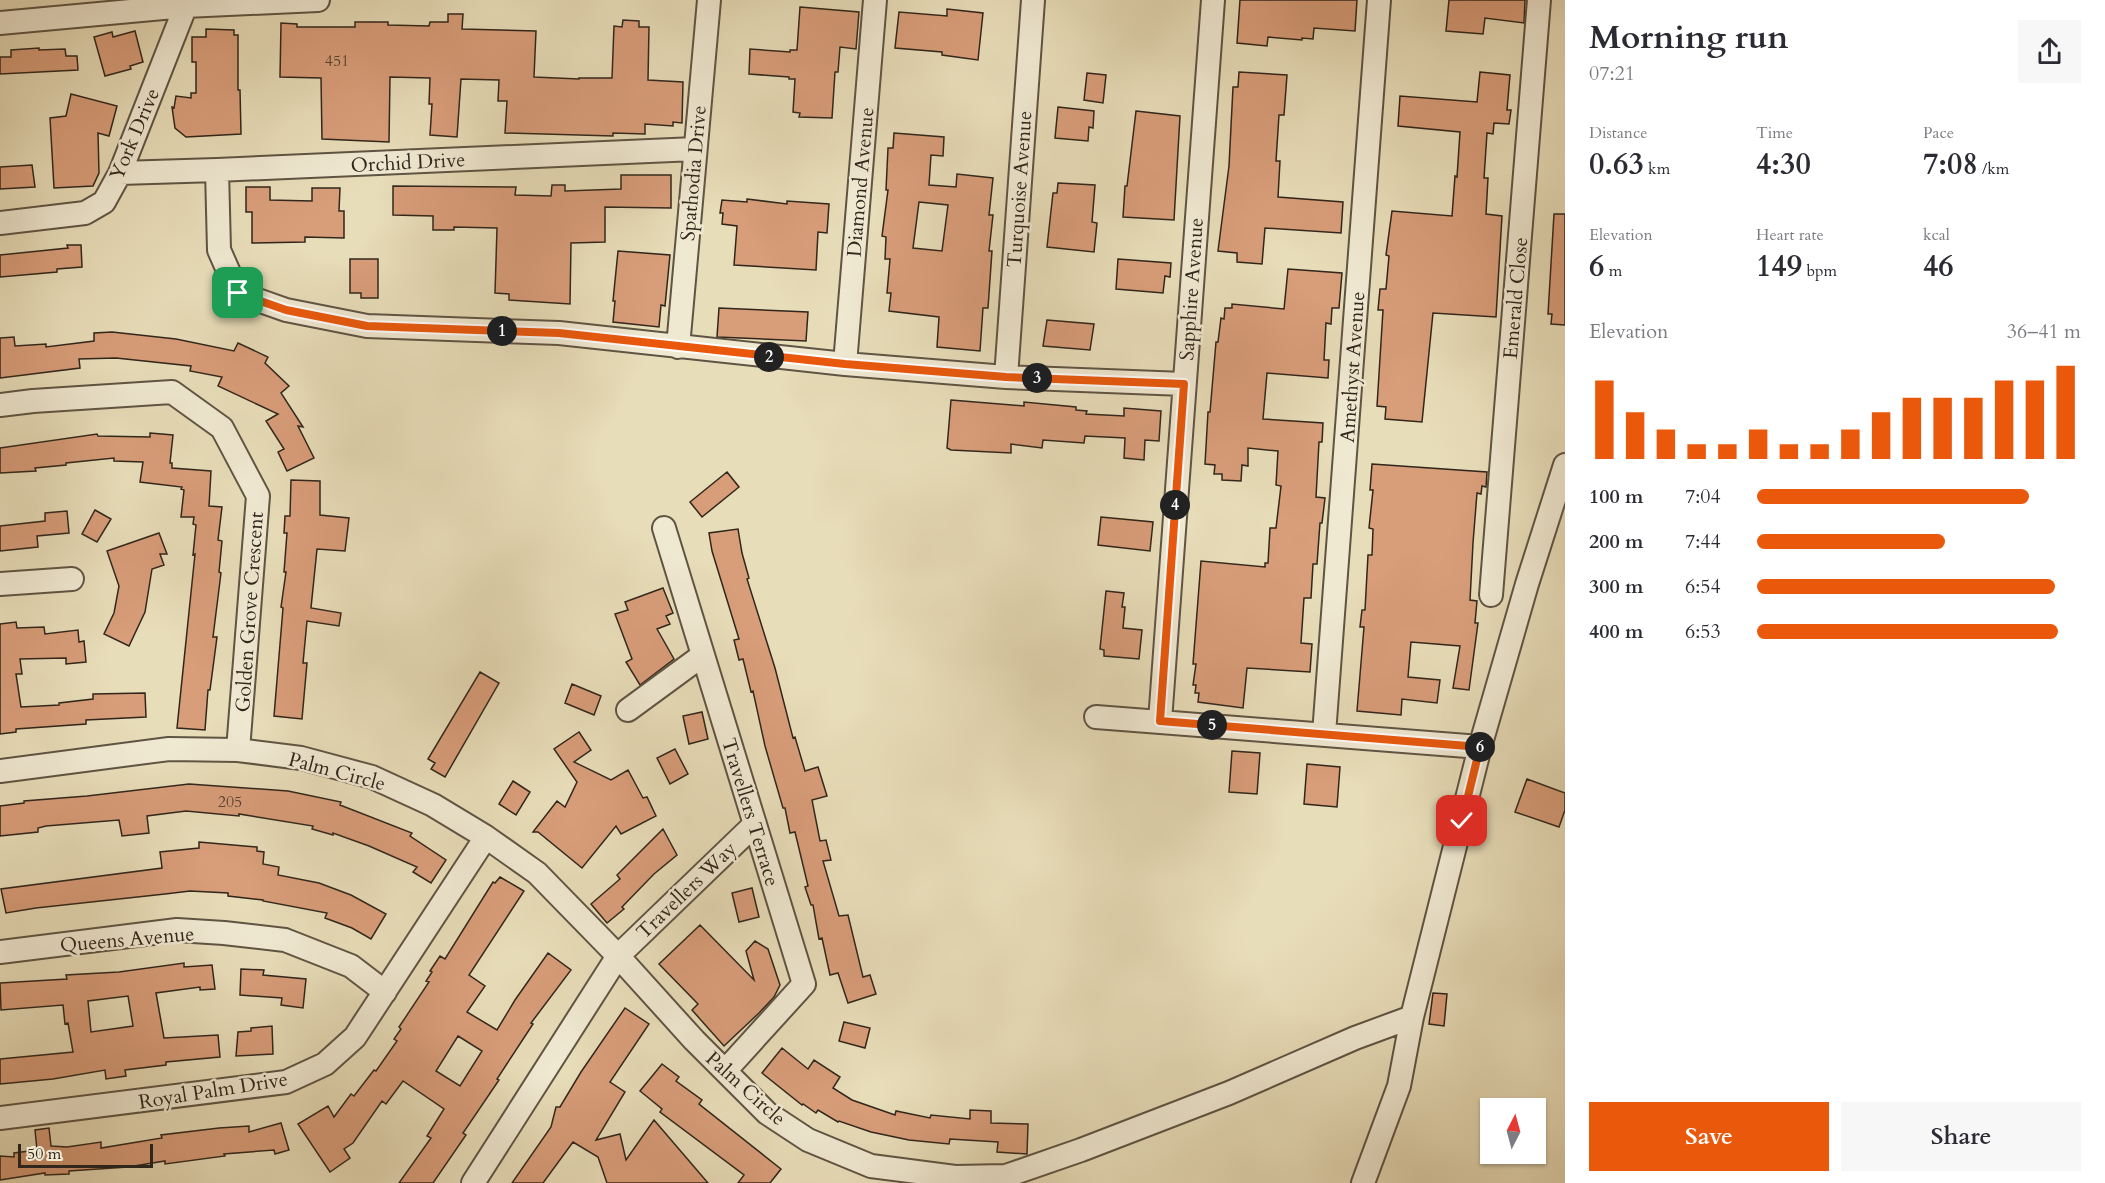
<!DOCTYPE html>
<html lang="en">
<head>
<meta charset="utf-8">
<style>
	:root { --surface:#fff; --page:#f7f7f7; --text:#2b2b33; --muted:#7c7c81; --accent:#ea580c }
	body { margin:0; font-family:Cardo,serif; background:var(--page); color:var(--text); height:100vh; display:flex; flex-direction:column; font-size:22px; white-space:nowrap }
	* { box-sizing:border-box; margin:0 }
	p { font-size:20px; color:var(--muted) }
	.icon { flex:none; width:33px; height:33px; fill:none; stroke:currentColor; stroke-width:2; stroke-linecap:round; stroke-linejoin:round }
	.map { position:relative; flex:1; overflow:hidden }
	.details { display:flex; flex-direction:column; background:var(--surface); width:540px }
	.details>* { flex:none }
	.needle { width:39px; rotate:6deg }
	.buttons { position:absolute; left:1480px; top:1098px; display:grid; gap:12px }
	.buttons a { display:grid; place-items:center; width:66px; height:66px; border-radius:0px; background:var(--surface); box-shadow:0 2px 4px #0004; font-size:30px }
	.scale { position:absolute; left:18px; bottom:15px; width:135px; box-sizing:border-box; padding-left:6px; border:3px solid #31261c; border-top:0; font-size:16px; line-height:21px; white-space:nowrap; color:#31261c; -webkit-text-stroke:4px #f0e9d2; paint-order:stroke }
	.pin { position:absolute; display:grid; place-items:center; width:51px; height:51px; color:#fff; margin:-26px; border-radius:12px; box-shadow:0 3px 9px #0006 }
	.km { position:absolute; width:30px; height:30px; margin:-15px; border-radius:50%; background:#222; color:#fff; font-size:16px; line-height:30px; text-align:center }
	.round { display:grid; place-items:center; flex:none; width:63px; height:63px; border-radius:0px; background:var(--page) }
	.overview { display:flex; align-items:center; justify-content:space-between; height:102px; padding:0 24px }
	h1 { font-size:33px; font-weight:600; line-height:45px }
	.metrics { display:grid; grid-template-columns:repeat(3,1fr); gap:9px; height:102px; padding:6px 24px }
	.metrics div { display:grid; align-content:center }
	.metrics b { font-size:30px; font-weight:600 }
	.metrics small { font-size:16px; font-weight:400 }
	.metrics p { font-size:16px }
	.chart { height:168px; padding:12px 24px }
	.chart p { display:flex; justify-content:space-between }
	.chart svg { width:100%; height:108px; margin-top:6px; stroke:var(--accent); stroke-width:6 }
	.primary-button { display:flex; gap:12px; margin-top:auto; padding:12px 24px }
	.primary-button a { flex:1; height:69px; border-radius:0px; background:var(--accent); color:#fff; font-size:24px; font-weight:600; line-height:69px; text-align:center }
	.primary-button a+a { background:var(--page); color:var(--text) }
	ul { padding:0 24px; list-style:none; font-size:20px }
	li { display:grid; grid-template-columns:96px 72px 1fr; align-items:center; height:45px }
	li i { height:15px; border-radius:8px; background:var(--accent) }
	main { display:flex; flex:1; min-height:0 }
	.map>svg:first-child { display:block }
	.building { fill:#d89d79; stroke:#31261c; stroke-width:1.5; fill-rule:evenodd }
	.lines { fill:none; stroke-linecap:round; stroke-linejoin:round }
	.minor-casing { stroke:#5f5443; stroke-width:26 }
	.minor { stroke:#f0e9d2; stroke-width:22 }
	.route-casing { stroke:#fff; stroke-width:12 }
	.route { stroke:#ea580c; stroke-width:8 }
	.labels { text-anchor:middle; stroke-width:5; stroke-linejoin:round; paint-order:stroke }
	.number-label { font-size:16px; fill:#5b4433 }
	.street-label { font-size:20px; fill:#31261c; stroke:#f0e9d2 }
</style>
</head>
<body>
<main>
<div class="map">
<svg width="1565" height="1183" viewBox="0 0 1565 1183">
	<rect width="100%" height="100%" fill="#e8ddb9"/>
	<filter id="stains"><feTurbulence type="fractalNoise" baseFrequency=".00333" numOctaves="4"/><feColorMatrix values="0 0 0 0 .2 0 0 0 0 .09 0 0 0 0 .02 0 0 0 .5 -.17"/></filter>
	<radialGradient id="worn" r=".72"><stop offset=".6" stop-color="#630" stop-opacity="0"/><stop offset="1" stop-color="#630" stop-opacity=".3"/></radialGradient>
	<path class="building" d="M1240 0H1357L1355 31 1314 28 1313 39 1302 38V40L1268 37 1267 46 1237 43Z
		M1449 0H1525L1524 23 1485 18 1483 34 1446 31Z
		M800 7 859 12 856 49 840 47 838 72H835L832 118 799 117 800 113 793 112 795 79H789V77L749 74 750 49 790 52V50H797Z
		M947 9 983 13 978 60 942 55V52L895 48 899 12 947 16Z
		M448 14H463L462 29 536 31 534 77 579 79V78H612L614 26 622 27 623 20 639 21V27H649L648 80 683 82 682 123 673 122V126L645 124V134L613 133V136L505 133 507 101H498L499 80 461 79 457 137 430 135 432 104H429L430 78 390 77 389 142 322 139 321 78 280 77 281 23 297 24V27H355V22H388V25L429 26 430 22H448Z
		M206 29 234 30V35H238V90H240L241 134 186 137 175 128 172 107 174 108 176 96 191 98V93H196V62H192V37H206Z
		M135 31 143 62 130 66 131 69 105 76 94 37 112 32 113 37Z
		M39 48V50L65 49 66 56H77L78 70 0 74V57H11V50Z
		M1239 72 1287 75 1284 115H1279L1276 161H1280L1278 197 1343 202 1341 233 1265 228 1262 264 1237 262V253L1218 251 1229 166 1233 87H1238Z
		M1480 72 1510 75 1507 110H1511L1509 124 1494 123 1493 134 1487 133 1484 178H1488L1486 214 1502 216 1496 317 1433 313 1422 422 1385 419 1386 407 1377 406 1383 310H1378L1380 289H1386L1389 256 1386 255 1392 211 1452 216 1455 176 1457 177 1460 132 1398 126 1400 96 1477 102Z
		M1087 73 1106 75 1103 103 1084 100Z
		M71 94 117 106 109 136 98 133 99 173 93 186 54 188 50 118 66 116Z
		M1058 107 1094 111 1093 128 1089 127 1088 141 1055 138Z
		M1136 111 1180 116 1174 220 1123 217 1125 186H1127Z
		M894 133 944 137 943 156 931 155 929 185 956 187 957 174 993 178 989 215H993L989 251H992L988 308H983L980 351 937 347 939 317 889 311 891 293H887L890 259H885L886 237 882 236 888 190H886L888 148H893ZM919 202 948 205 942 251 913 248Z
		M32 165 35 187 0 189V167Z
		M621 175H671V208L605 207V242L571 243 570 304 509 300V294L495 293 497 228 454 227V230H433V216L393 215V186L516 187 515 195 551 196 552 185H565V191L621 189Z
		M1058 183 1095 185 1092 222 1097 223 1094 252 1047 247 1053 193H1057Z
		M246 187H270V200L312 201V188H340L339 211H344V238L305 237V242L252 243V212H246Z
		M747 199 787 204V201L829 204 827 233 818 232 816 270 734 265 737 226 722 224 723 213H720L722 200 747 202Z
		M1554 214H1565V325L1551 324 1552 314H1548Z
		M67 245H81L82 267 57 269V272L0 277V255L68 248Z
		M618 251 670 255 665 306 661 305 659 327 613 322 615 301H613Z
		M350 259H378V298H361V293H350Z
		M1118 259 1171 263 1170 277 1165 276 1163 293 1116 289Z
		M1288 269 1342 273 1339 308H1332L1331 324 1326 323 1324 360H1329L1328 378 1267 373 1263 419 1323 423 1322 442H1319L1316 497 1325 498 1322 523H1320L1317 564H1313L1311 598H1304L1301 643 1312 644 1310 672 1247 668 1243 708 1198 702 1199 693H1195L1196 685H1193L1196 664H1193L1201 561 1265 567V563H1268L1270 528H1276L1281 486 1276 485 1278 451 1248 448V466L1242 465 1241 481 1222 480V474H1214L1215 465 1205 464 1208 412H1210L1216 342H1218L1221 318 1224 319 1225 308H1232V304L1284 309Z
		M719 308 808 312 806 341 717 337Z
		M1047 320 1094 324 1090 350 1043 346Z
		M112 332 176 339 234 351 238 343 268 357 265 363 289 386 281 393 303 427 298 426 314 458 287 471 278 452 284 449 266 421 278 414 218 386 222 377 190 371 191 366 116 358 79 359 80 368 0 378V338L14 337 15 346 46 344V347L94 341V333Z
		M951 400 1024 406V402L1076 407V410L1087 411 1086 414 1124 416V408L1161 411 1159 441 1145 440 1144 460 1124 458 1125 438 1085 436 1084 443 1043 440 1042 448 1011 444V453L951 450 947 448Z
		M150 433 173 435 170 463H172V468L211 471 209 506 222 507 218 540 222 541 219 572 221 573 213 637H217L210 690H208L205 730 177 728 195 554 193 555 196 525 193 524 194 517H181L184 490 181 489 182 487 140 482 143 462 114 461V458L66 463V465L35 468 36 471 0 473V448L97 434 98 436 150 437Z
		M1372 464 1487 472 1486 487 1482 486 1481 494 1477 493 1473 543 1470 600 1477 601 1475 623H1478L1469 690 1453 688 1460 646 1411 642 1408 677 1440 680 1437 703 1402 699 1401 715 1357 711 1364 627H1360L1362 610H1365L1368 555H1372L1373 529 1369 528 1373 490H1370Z
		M727 472 739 487 702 517 690 502Z
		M291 480 320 481V515L349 518 345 551 317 549 311 608 341 613 339 626 307 621 303 663H307L302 719 274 716 283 608 281 607 286 572H284L287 533H284L285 516H290Z
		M95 510 111 519 97 542 82 534Z
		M67 511 69 533 37 536 38 547 0 551V526L45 521V513Z
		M1101 517 1153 522 1150 551 1098 545Z
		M738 529 742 553 749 578 747 579 775 668 793 738 795 737 805 771 818 767 827 796 812 800 820 841 826 840 831 860 823 861 839 916 848 915 863 977 870 975 876 994 848 1003 838 973 830 975 822 938 819 939 813 905H811L805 887 808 886 795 832 790 833 785 808H783L765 746 753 691 751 692 743 659 739 660 734 640 739 639 712 551 709 533Z
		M159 533 167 554H160L164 565 152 569 145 612 129 646 104 634 114 613 119 586 107 551Z
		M663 588 673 613 666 616 670 624 657 629 674 659 640 685 626 662 632 659 615 614 628 610 625 602Z
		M1106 591 1124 593 1122 607H1125L1123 628 1142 630 1139 659 1104 656V650L1100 649Z
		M16 622 17 628 44 627 45 634 78 630 79 642 84 641 86 662 66 664V658L20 659 22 674H16L21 707 59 705V703L93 699V694L145 693 146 717 86 720V724L16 729V732L0 734V624Z
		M480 672 499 683 445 777 431 769 435 763 428 759Z
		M572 684 601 696 594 715 565 703Z
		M702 712 708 739 689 744 683 716Z
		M579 732 591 750 574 762 611 780 628 770 643 798 647 797 656 816 621 834 616 826 582 868 538 832H533L557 801 565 807 577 782 554 749Z
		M675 749 688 774 670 784 657 758Z
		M1232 751 1260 753 1257 794 1229 792Z
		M1307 764 1340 767 1337 807 1304 804Z
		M1527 779 1565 793V810L1559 827 1515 812Z
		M513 781 530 792 516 815 499 804Z
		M189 784 288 791 341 802 340 805 412 833 410 836 446 860 431 883 413 872 417 867 369 846 333 833V835L312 829 313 826 239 814V816L186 811 147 816 149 833 122 836 119 820 46 826 38 828V832L0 836V806L24 803V801L87 796Z
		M663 829 677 855 654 874 622 907 624 909 607 923 591 904 620 879 617 875Z
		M199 842 257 847V851L264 852 263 864 279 867 278 875 319 883 351 895 386 914 371 939 352 928 325 918 327 913 263 901V900L228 896V893L190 891 165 894 36 908 6 913 1 889 162 868 160 852 199 848Z
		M500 877 524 891 469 975 485 986 467 1012 497 1030 515 1000 548 953 571 970 531 1023 533 1024 497 1079 499 1080 463 1133 466 1135 433 1183H399L431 1138 427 1136 444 1109 403 1081 386 1104 382 1101 353 1143 344 1149 350 1158 330 1172 298 1124 328 1106 334 1117 351 1094 354 1096 374 1070 376 1071 397 1041 394 1039 401 1029 399 1027 429 982 426 981 432 972 430 971 440 956 445 959 493 882 495 883ZM458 1036 482 1051 460 1086 436 1071Z
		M752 888 759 917 739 922 732 893Z
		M700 925 754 980 746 951 755 941 768 949 780 985 774 997 759 1013 724 1046 692 1010 698 1004 659 964Z
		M184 963V967L212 965 215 989 200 990V987L156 993 164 1038 218 1035 220 1057 166 1062V1065L125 1070 126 1076 106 1079 105 1070 53 1079 0 1084V1059L73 1052 68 1023 65 1024 63 1005 1 1010 0 983 67 979 66 975 119 972ZM128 996 133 1026 91 1032 88 1001Z
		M241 969 264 970 263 975 306 979 303 1008 281 1005 282 998 240 995Z
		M1433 993 1447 994 1444 1026 1429 1024Z
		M625 1008 649 1024 610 1082 625 1092 596 1140 620 1134 626 1160 654 1120 708 1183H607L598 1157 573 1142 543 1183H512L551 1127 556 1107H560L581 1072Z
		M844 1022 870 1028 865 1048 839 1041Z
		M272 1026 273 1054 236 1056 238 1032 251 1031V1028Z
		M782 1048 808 1069 814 1060 840 1077 833 1088 852 1100 895 1115 896 1111 930 1118 931 1115 970 1119V1110L991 1111V1123L1028 1124 1027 1154 997 1152 998 1142 950 1139 949 1144 909 1140 871 1132 839 1121 838 1122 818 1110 816 1113 803 1104 802 1105 762 1073Z
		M662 1064 679 1077 676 1081 702 1100 699 1104 781 1169 770 1183H738L744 1175 660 1112 662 1109 640 1091Z
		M281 1123 289 1150 275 1154 274 1150 224 1154 225 1156 165 1164V1161L128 1167 69 1171V1174L45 1175V1173L0 1180V1156L14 1157V1153L37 1150 35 1130 49 1128 51 1146 67 1147 101 1142V1148L162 1138 161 1135 219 1128 249 1126V1132Z"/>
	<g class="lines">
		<g class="minor-casing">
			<path id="minor" d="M0 23 185 6 318 0
				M217 170 219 250 238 293 286 310 367 326 559 333 845 364 1006 377 1184 384
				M120 173 217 170 695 149
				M0 223 85 213 104 202 120 173 188 0
				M678 347 709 0
				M845 364 875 0
				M1006 377 1033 0
				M0 405 33 401 172 392 222 428 258 496 238 750
				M664 528 804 984 725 1071
				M0 584 72 579
				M1491 595 1539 0
				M628 710 703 655
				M1096 717 1480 747
				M1160 721 1213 0
				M1324 734 1379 0
				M0 771 169 749 238 750 301 758 372 777 433 805 486 837 537 873 618 956 694 1040 767 1113 808 1140 871 1166 955 1177 1006 1176 1081 1150 1229 1093 1355 1038 1412 1017
				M0 952 177 930 224 933 285 940 351 966 385 992
				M0 1118 286 1082 325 1064 355 1037 486 837
				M473 1183 618 956 755 824
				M1363 1183 1399 1086 1412 1017 1480 747 1527 584 1565 465"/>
		</g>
		<use href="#minor" class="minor"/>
	</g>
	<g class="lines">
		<g class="route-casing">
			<path id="route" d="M238 293 286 310 367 326 559 333 845 364 1006 377 1184 384 1160 721 1480 747 1462 821"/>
		</g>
		<use href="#route" class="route"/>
	</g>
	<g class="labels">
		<g class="number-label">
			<text x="337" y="66">451</text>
			<text x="230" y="807">205</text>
		</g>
		<g class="street-label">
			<text transform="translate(134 134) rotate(-67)" y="7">York Drive</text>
			<text transform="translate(408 162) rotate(-3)" y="7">Orchid Drive</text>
			<text transform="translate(693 173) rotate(-85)" y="7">Spathodia Drive</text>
			<text transform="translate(860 182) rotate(-85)" y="7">Diamond Avenue</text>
			<text transform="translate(1019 189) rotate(-86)" y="7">Turquoise Avenue</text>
			<text transform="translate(1191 289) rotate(-86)" y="7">Sapphire Avenue</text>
			<text transform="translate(1515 298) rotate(-85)" y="7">Emerald Close</text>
			<text transform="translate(1352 367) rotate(-86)" y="7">Amethyst Avenue</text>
			<text transform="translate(249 612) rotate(-86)" y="7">Golden Grove Crescent</text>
			<text transform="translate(337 771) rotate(15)" y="7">Palm Circle</text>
			<text transform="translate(751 812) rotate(73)" y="7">Travellers Terrace</text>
			<text transform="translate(686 890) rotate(-44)" y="7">Travellers Way</text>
			<text transform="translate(127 939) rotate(-5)" y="7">Queens Avenue</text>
			<text transform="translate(746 1088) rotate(42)" y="7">Palm Circle</text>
			<text transform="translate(213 1090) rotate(-9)" y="7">Royal Palm Drive</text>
		</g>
	</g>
	<rect width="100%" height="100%" filter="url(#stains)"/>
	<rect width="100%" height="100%" fill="url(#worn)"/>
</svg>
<div class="buttons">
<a><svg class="needle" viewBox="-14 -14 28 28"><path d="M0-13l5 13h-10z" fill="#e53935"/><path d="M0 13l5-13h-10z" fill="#7c7c81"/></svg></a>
</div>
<div class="scale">50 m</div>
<div class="pin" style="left:238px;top:293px;background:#1e9e55"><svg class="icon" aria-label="arrive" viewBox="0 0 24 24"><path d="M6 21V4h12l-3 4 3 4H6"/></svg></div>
<div class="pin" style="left:1462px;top:821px;background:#d93025"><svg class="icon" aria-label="check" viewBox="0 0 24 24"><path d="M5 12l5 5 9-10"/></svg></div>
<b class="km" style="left:502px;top:331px">1</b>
<b class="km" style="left:769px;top:357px">2</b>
<b class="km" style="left:1037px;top:378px">3</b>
<b class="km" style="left:1175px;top:505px">4</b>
<b class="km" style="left:1212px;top:725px">5</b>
<b class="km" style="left:1480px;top:747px">6</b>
</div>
<section class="details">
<div class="overview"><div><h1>Morning run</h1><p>07:21</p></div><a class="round"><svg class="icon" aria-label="share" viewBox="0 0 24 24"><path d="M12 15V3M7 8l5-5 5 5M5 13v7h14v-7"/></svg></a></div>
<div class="metrics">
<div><p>Distance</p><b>0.63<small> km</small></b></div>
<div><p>Time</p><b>4:30</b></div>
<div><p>Pace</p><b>7:08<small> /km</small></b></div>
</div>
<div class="metrics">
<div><p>Elevation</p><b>6<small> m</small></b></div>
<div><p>Heart rate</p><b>149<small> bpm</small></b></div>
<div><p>kcal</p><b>46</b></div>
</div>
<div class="chart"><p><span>Elevation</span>36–41 m</p>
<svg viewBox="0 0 160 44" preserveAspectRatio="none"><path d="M5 44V12M15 44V25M25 44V32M35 44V38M45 44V38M55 44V32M65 44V38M75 44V38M85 44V32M95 44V25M105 44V19M115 44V19M125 44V19M135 44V12M145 44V12M155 44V6"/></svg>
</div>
<ul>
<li><b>100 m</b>7:04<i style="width:84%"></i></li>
<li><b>200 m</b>7:44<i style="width:58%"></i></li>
<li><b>300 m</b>6:54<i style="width:92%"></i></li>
<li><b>400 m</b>6:53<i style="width:93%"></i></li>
</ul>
<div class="primary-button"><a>Save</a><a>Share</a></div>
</section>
</main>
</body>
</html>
